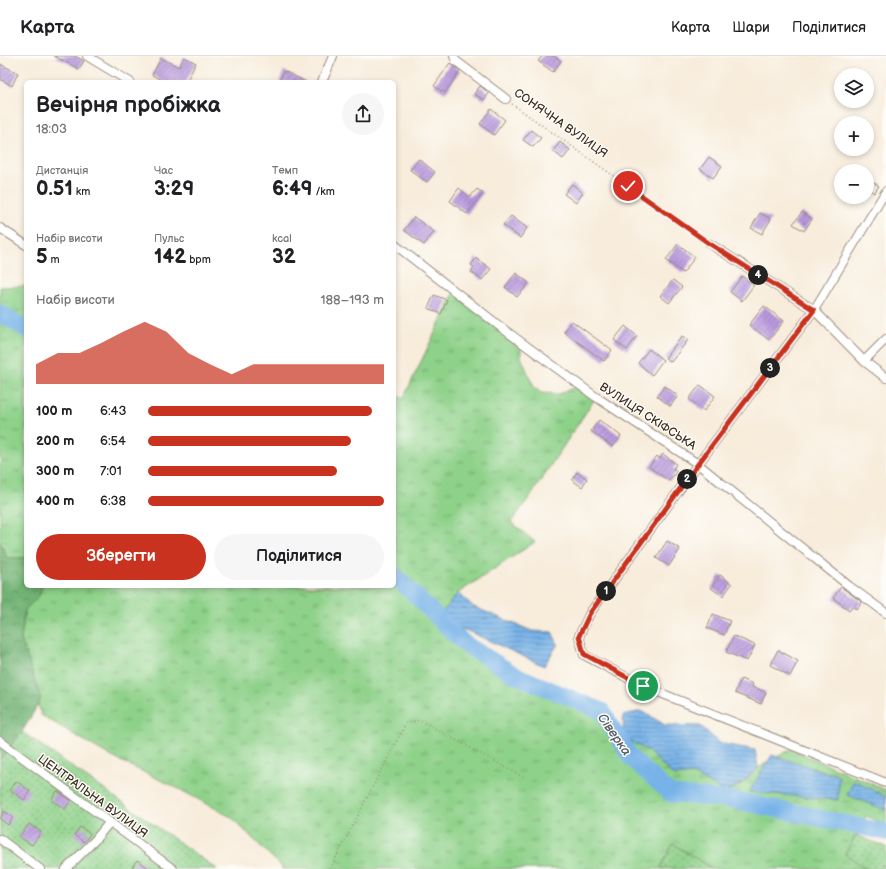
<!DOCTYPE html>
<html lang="uk">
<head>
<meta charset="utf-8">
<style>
	:root { --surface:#fff; --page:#f6f6f6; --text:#202124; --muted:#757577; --line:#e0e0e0; --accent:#c8321e }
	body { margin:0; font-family:"Balsamiq Sans",sans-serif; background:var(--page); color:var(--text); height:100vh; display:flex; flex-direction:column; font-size:15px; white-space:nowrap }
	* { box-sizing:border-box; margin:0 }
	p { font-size:13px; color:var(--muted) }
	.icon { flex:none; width:22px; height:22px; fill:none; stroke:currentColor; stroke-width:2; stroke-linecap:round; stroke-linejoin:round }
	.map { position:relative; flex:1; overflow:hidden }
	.sheet { position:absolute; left:24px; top:24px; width:372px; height:508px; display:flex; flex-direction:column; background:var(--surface); border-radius:6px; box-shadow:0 2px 6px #0003 }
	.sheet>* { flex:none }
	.buttons { position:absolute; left:834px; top:12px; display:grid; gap:8px }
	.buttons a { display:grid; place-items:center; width:40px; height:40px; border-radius:50%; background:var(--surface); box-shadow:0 2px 6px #0003; font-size:20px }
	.pin { position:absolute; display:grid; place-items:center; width:34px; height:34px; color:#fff; margin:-17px; border:2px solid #fff; border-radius:50%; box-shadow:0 1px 4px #0007 }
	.km { position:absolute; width:20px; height:20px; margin:-10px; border-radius:50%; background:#222; color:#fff; font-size:11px; line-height:20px; text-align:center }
	.round { display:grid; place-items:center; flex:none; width:42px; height:42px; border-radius:21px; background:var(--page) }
	.summary { display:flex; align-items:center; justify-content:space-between; height:68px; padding:0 12px }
	h1 { font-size:22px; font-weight:600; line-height:30px }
	.metrics { display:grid; grid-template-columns:repeat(3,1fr); gap:6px; height:68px; padding:4px 12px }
	.metrics div { display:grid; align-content:center }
	.metrics b { font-size:20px; font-weight:600 }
	.metrics small { font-size:11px; font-weight:400 }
	.metrics p { font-size:11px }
	.chart { height:112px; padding:8px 12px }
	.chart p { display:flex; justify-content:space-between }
	.chart svg { width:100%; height:72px; margin-top:4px; fill:var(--accent); opacity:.7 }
	.cta { display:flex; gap:8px; margin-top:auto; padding:8px 12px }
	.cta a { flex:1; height:46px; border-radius:24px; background:var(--accent); color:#fff; font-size:16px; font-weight:600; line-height:46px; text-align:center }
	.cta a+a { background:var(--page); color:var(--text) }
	ul { padding:0 12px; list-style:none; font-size:13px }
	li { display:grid; grid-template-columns:64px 48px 1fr; align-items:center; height:30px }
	li i { height:10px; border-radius:5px; background:var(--accent) }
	header { display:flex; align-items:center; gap:24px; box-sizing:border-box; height:56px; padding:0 20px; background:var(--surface); border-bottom:1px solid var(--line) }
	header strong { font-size:19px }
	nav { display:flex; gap:22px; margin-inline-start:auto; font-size:14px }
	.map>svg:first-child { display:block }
	.grass { fill:url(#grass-tufts); stroke:#647e54 }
	.forest { fill:url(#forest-crowns); stroke:#566e4a }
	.garden { fill:url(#garden-dots); stroke:#647e54 }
	.water { fill:url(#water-rules); stroke:#596e83 }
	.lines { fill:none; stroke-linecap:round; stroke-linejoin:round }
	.river { stroke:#77b2e8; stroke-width:17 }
	.building { fill:url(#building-hatch) }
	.minor-casing { stroke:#9a8b7c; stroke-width:10 }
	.path { stroke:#9a8b7c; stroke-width:1.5; stroke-dasharray:1 3; stroke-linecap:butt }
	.minor { stroke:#fff; stroke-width:8 }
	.route-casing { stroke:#fff; stroke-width:8 }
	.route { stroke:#c8321e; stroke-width:5 }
	.labels { text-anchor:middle; stroke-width:3; stroke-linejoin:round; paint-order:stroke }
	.street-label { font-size:12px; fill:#3b2a1e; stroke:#fdfcf7 }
	.water-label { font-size:13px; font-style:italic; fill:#505a65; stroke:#fdfcf7 }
</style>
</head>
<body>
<header>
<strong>Карта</strong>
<nav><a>Карта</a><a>Шари</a><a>Поділитися</a></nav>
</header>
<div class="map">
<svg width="886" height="813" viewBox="0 0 886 813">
	<defs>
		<pattern id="grass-tufts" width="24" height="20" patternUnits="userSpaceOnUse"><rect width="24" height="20" fill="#8ed189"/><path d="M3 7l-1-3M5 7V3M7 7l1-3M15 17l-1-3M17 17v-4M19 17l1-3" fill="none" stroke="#75aa6f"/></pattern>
		<pattern id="forest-crowns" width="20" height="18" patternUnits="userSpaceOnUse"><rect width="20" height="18" fill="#72b375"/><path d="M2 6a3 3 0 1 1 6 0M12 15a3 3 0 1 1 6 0" fill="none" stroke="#5f925f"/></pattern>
		<pattern id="garden-dots" width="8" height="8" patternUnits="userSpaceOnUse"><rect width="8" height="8" fill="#8ed189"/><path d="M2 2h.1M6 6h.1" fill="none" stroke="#75aa6f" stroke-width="1.8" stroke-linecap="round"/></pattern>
		<pattern id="water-rules" width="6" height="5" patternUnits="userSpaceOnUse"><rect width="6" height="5" fill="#77b2e8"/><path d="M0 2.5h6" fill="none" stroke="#6391bb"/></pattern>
		<pattern id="building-hatch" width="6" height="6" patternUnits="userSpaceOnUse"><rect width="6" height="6" fill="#b898de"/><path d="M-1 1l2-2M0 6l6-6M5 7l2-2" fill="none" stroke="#977cb3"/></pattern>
	</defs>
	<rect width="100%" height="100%" fill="#fdfcf7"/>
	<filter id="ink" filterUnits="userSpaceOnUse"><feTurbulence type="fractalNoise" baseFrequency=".025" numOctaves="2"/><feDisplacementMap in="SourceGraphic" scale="8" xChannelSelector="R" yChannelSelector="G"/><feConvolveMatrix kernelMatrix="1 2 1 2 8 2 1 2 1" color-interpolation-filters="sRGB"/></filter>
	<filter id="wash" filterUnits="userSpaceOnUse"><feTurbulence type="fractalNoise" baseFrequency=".012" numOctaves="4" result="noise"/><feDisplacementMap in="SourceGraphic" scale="16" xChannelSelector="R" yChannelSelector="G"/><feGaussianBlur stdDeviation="0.9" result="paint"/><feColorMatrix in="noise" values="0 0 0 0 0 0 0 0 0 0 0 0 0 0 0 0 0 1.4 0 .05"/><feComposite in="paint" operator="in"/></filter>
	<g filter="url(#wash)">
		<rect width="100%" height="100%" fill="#f8ecdb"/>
		<path class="grass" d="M26 230V502H7L0 486V231Z
			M455 235 521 286V301L534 331 541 337 559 338 576 331 596 341 529 442 511 466 535 486 458 537 435 568 515 619 602 655 624 681 648 695 674 720 693 718 725 736 742 728 758 712 791 693 886 734V769L866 760 845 798 867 813H713L673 788 661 811 664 813H282V811L231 761 179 733 112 701 41 659 21 583 25 554 39 540 42 530H394V337L403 343Z"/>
		<path class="forest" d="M0 486 7 502H26V530H42L39 540 25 554 21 583 41 643 22 676 0 704Z"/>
		<path class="garden" d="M22 676 217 813H0V704Z
			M856 779 886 791V813H867L845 798Z
			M673 788 713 813H664L661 811Z"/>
		<path class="water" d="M458 537 474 551 532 575 552 576 558 588 544 610 459 571 441 558Z
			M642 655 665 669 701 670 719 687 755 694 758 712 742 727 725 736 693 718 674 720 648 695 624 681 623 659Z
			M772 699 839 720 838 744 749 736Z
			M854 724 886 741V754L847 739Z"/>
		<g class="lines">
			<path class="river" d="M0 257 26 273
				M394 519 465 588 515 619 602 655 631 702 671 738 733 744 886 776"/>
		</g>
		<g id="blocks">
			<path class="building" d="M54 0H75L84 5 79 13Z
				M542 0H554L561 5 553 16 538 5Z
				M184 1 196 7 186 26H165L152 19 161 2 179 11Z
				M450 7 460 15 445 37 434 30Z
				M0 8 18 17 12 30 0 23Z
				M284 15 306 26H279Z
				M480 30 489 37 484 44 474 38Z
				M491 53 505 64 494 79 480 68Z
				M531 74 541 82 533 91 523 84Z
				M560 86 570 94 563 103 553 95Z
				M709 101 722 110 713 122 700 113Z
				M419 103 435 116 427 126 410 114Z
				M870 124 879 130 874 137 867 132Z
				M572 128 583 137 576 147 564 138Z
				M459 132 470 141 477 133 483 137 467 158 450 145Z
				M802 156 812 163 804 175 793 168Z
				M760 157 771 163 762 178 751 172Z
				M511 160 527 172 520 182 503 169Z
				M414 161 434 176 424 189 404 174Z
				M678 188 695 201 683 217 666 204Z
				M476 202 491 213 482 224 471 216 474 211 471 209Z
				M516 217 529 227 517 241 505 231Z
				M742 220 754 229 742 245 730 236Z
				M673 224 682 231 669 247 660 240Z
				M434 239 447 244 441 258 428 252Z
				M764 250 784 265 769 284 749 269Z
				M572 265 606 290V289L612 294 604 305 564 276Z
				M625 270 637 280 627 294 614 284Z
				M682 280 688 284 671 306 665 302Z
				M649 293 663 304 652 319 638 307Z
				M700 329 715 340 704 355 689 343Z
				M665 330 678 340 670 350 657 340Z
				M599 364 621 380 613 391 591 375Z
				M663 398 676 408 673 413 677 415 669 425 649 411 657 400 660 403Z
				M577 416 587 423 582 431 572 424Z
				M667 485 680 493 669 510 656 502Z
				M720 519 732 528 723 540 711 532Z
				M841 531 862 546 857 553 853 550 849 554 833 542Z
				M713 558 730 565 724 579 707 572Z
				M734 580 755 589 747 605 726 596Z
				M778 594 798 605 790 620 770 609Z
				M741 623 753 628 752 631 766 636 761 648 735 637Z
				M16 725 30 735 24 744 10 734Z
				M57 735 71 744 65 753 51 744Z
				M4 755 13 761 8 769 0 763Z
				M29 768 41 776 32 789 19 781Z
				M80 771 90 778 84 786 74 779Z
				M137 804 150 813H131Z"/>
		</g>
	</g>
	<g filter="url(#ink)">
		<use href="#blocks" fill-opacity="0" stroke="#9a8b7c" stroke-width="1"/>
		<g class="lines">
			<g class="minor-casing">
				<path id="minor" d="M87 0 130 26
					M454 0 456 5 506 43
					M322 26 333 0
					M886 135 814 254 698 408 590 557 579 580 584 599 643 630 886 727
					M0 172 26 189
					M394 188 502 272 596 341 698 408 849 530 886 557
					M710 188 814 254 864 305 886 322
					M864 305 886 283
					M0 685 173 813
					M0 783 40 813
					M66 813 95 784 109 767"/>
			</g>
			<path class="path" d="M512 48 703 183
				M330 813 406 667 420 664 523 721
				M883 813 886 807"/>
			<use href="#minor" class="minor"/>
		</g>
	</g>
	<g class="lines" filter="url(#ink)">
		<g class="route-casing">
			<path id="route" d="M628 130 710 188 814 254 698 408 590 557 579 580 584 598 643 630"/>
		</g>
		<use href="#route" class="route"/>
	</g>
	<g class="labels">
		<g class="street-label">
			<text transform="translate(561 67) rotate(35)" y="4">СОНЯЧНА ВУЛИЦЯ</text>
			<text transform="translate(648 360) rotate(33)" y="4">ВУЛИЦЯ СКІФСЬКА</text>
			<text transform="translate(93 740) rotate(36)" y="4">ЦЕНТРАЛЬНА ВУЛИЦЯ</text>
		</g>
		<g class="water-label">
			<text transform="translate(615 678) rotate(55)" y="5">Сіверка</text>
		</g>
	</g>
</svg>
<div class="buttons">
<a><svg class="icon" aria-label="layers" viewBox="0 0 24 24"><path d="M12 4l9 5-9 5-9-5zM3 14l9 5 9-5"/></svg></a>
<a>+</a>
<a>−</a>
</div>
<div class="pin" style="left:643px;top:630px;background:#1e9e55"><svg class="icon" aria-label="arrive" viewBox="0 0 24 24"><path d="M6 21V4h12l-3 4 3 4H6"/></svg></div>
<div class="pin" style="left:628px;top:130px;background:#d93025"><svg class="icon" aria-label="check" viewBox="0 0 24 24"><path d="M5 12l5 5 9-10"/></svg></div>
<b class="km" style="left:606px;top:535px">1</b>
<b class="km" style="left:687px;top:423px">2</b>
<b class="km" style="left:770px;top:312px">3</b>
<b class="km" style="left:758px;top:219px">4</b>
<section class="sheet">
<div class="summary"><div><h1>Вечірня пробіжка</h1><p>18:03</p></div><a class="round"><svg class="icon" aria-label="share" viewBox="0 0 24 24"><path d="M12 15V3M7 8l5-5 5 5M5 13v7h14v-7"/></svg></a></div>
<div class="metrics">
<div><p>Дистанція</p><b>0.51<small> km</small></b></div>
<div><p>Час</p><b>3:29</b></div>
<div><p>Темп</p><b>6:49<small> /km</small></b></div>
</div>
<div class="metrics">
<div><p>Набір висоти</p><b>5<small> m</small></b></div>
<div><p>Пульс</p><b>142<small> bpm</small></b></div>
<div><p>kcal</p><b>32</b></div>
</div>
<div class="chart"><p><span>Набір висоти</span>188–193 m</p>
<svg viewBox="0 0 160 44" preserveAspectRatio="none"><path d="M0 44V32L10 25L20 25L30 19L40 12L50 6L60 12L70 25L80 32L90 38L100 32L110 32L120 32L130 32L140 32L150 32L160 32V44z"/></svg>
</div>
<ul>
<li><b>100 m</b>6:43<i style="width:95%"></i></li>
<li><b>200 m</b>6:54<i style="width:86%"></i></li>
<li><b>300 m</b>7:01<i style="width:80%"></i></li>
<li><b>400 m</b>6:38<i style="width:100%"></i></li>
</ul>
<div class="cta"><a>Зберегти</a><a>Поділитися</a></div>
</section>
</div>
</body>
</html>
